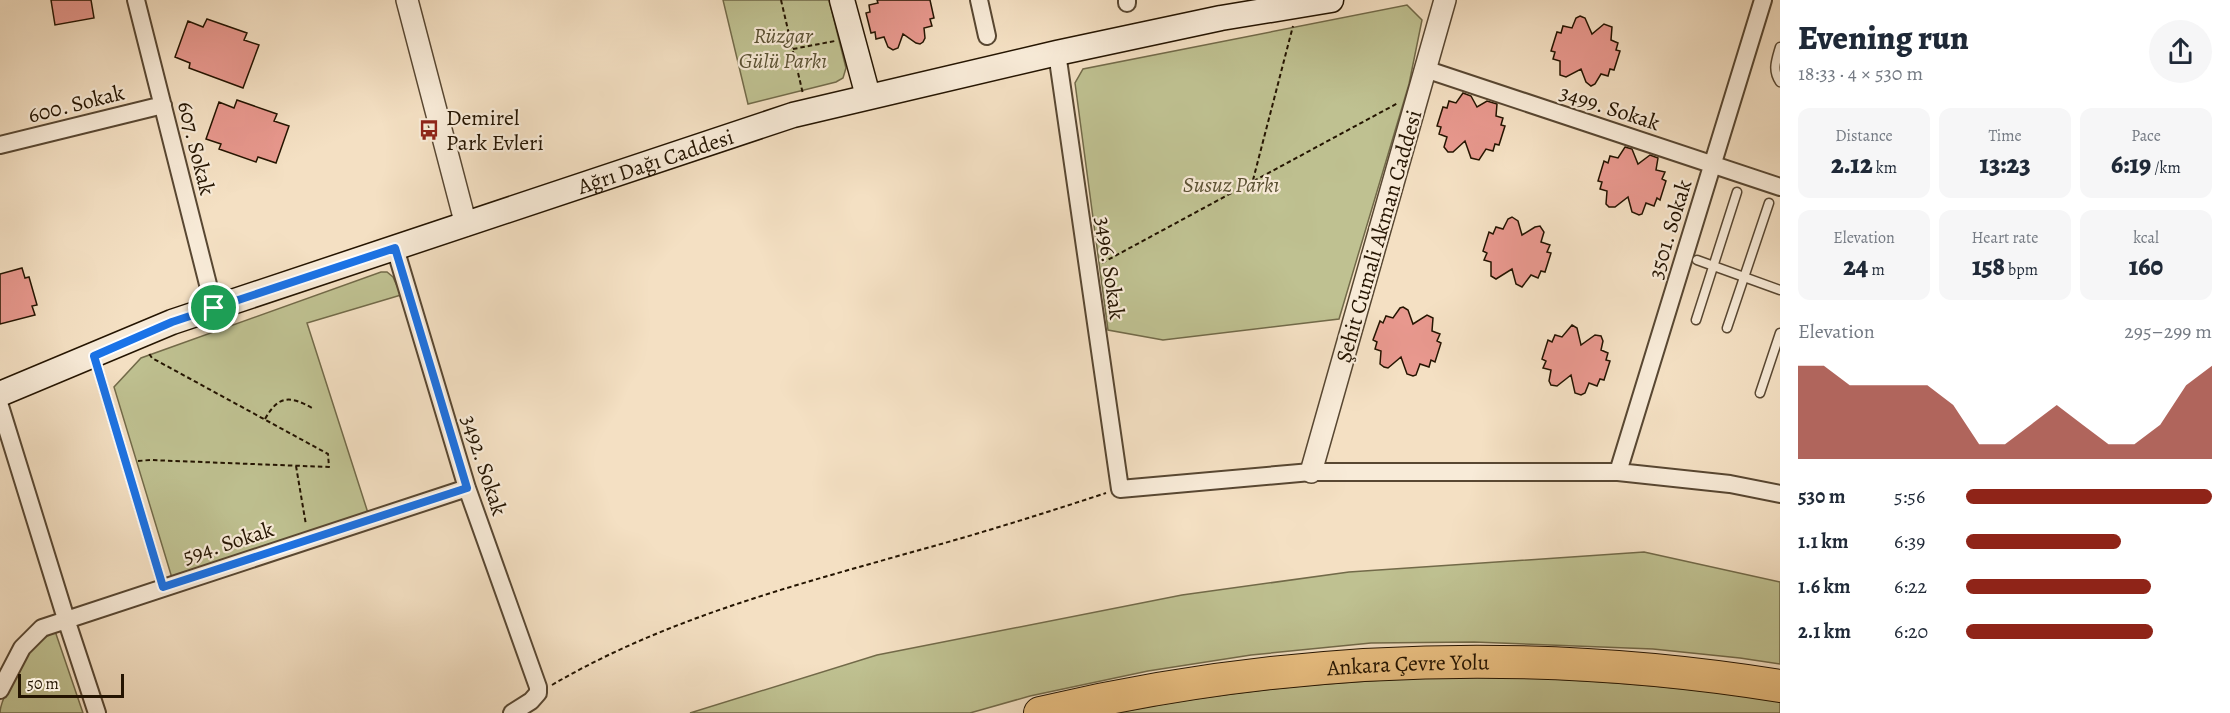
<!DOCTYPE html>
<html lang="en">
<head>
<meta charset="utf-8">
<style>
	:root { --surface:#fff; --page:#f6f6f7; --text:#1f2937; --muted:#747a83; --accent:#8f2418 }
	body { margin:0; font-family:Alegreya,serif; background:var(--page); color:var(--text); height:100vh; display:flex; flex-direction:column; font-size:22px; white-space:nowrap }
	* { box-sizing:border-box; margin:0 }
	p { font-size:20px; color:var(--muted) }
	.icon { flex:none; width:33px; height:33px; fill:none; stroke:currentColor; stroke-width:2; stroke-linecap:round; stroke-linejoin:round }
	.map { position:relative; flex:1; overflow:hidden }
	.side { display:flex; flex-direction:column; background:var(--surface); width:450px }
	.side>* { flex:none }
	.scale { position:absolute; left:18px; bottom:15px; width:106px; box-sizing:border-box; padding-left:6px; border:3px solid #241401; border-top:0; font-size:16px; line-height:21px; white-space:nowrap; color:#241401; -webkit-text-stroke:4px #f8ebd8; paint-order:stroke }
	.pin { position:absolute; display:grid; place-items:center; width:51px; height:51px; color:#fff; margin:-26px; border:3px solid #fff; border-radius:50%; box-shadow:0 2px 6px #0007 }
	.round { display:grid; place-items:center; flex:none; width:63px; height:63px; border-radius:32px; background:var(--page) }
	.headline { display:flex; align-items:center; justify-content:space-between; height:102px; padding:0 18px }
	h1 { font-size:33px; font-weight:800; line-height:45px }
	.stats { display:grid; grid-template-columns:repeat(3,1fr); gap:9px; height:102px; padding:6px 18px }
	.stats div { display:grid; align-content:center; border-radius:12px; background:var(--page); text-align:center }
	.stats b { font-size:26px; font-weight:800 }
	.stats small { font-size:16px; font-weight:400 }
	.stats p { font-size:16px }
	.chart { height:168px; padding:12px 18px }
	.chart p { display:flex; justify-content:space-between }
	.chart svg { width:100%; height:108px; margin-top:6px; fill:var(--accent); opacity:.7 }
	ul { padding:0 18px; list-style:none; font-size:20px }
	li { display:grid; grid-template-columns:96px 72px 1fr; align-items:center; height:45px }
	li i { height:15px; border-radius:8px; background:var(--accent) }
	main { display:flex; flex:1; min-height:0 }
	.map>svg:first-child { display:block }
	.green { fill:#bfc191; stroke:#726a49; stroke-width:1.5 }
	.building { fill:#e8988e; stroke:#241401; stroke-width:1.5 }
	.lines { fill:none; stroke-linecap:round; stroke-linejoin:round }
	.service-casing { stroke:#584732; stroke-width:11 }
	.minor-casing { stroke:#584732; stroke-width:20 }
	.tertiary-casing { stroke:#584732; stroke-width:24 }
	.secondary-casing { stroke:#241401; stroke-width:27 }
	.motorway-casing { stroke:#241401; stroke-width:34 }
	.path { stroke:#241401; stroke-width:2; stroke-dasharray:4.5 3; stroke-linecap:butt }
	.service { stroke:#f8ebd8; stroke-width:8 }
	.minor { stroke:#f8ebd8; stroke-width:16 }
	.tertiary { stroke:#f8ebd8; stroke-width:21 }
	.secondary { stroke:#f8ebd8; stroke-width:24 }
	.motorway { stroke:#eac082; stroke-width:32 }
	.route-casing { stroke:#fff; stroke-width:12 }
	.route { stroke:#1a73e8; stroke-width:8 }
	.labels { text-anchor:middle; stroke-width:4.5; stroke-linejoin:round; paint-order:stroke }
	.park-label { font-size:22px; font-style:italic; fill:#5a5133; stroke:#f8ebd8 }
	.street-label { font-size:22px; fill:#241401; stroke:#f8ebd8 }
	.poi-label { font-size:22px; fill:#241401; stroke:#f8ebd8; text-anchor:start }
</style>
</head>
<body>
<main>
<div class="map">
<svg width="1780" height="713" viewBox="0 0 1780 713">
	<rect width="100%" height="100%" fill="#f4e0c3"/>
	<filter id="stains"><feTurbulence type="fractalNoise" baseFrequency=".00333" numOctaves="4"/><feColorMatrix values="0 0 0 0 .2 0 0 0 0 .09 0 0 0 0 .02 0 0 0 .5 -.17"/></filter>
	<radialGradient id="worn" r=".72"><stop offset=".6" stop-color="#630" stop-opacity="0"/><stop offset="1" stop-color="#630" stop-opacity=".3"/></radialGradient>
	<path class="green" d="M723 0H829L846 68 843 78 836 82 748 104Z
		M1407 5 1422 20 1409 84 1339 319 1163 340 1108 330 1075 83 1083 69Z
		M381 272H387L393 277 401 295 307 323 368 513 172 578 114 387 141 358Z
		M1644 552 1780 582V664L1740 658 1653 649 1474 642 1371 643 1251 655 1148 671 1030 696 970 713H690L877 655 1182 595 1349 572Z
		M55 631 83 713H0C0 698 27 652 39 642 44 638 50 634 55 631Z
		M1485 676C1584 679 1682 686 1780 701V713H1115C1238 688 1359 679 1485 676Z"/>
	<path class="building" d="M51 0H91L94 18 55 25Z
		M877 0H930L934 18 930 19 932 26 924 28 925 38 923 42 920 44 916 43 903 34 898 48 893 50 888 47 884 37 876 39 875 32 871 33 866 13 870 12 869 5 878 3Z
		M1580 16 1585 18 1592 34 1604 24 1612 27 1611 40 1618 43 1616 50 1620 51 1614 70 1610 69 1608 76 1601 74 1595 84 1591 86 1586 82 1581 69 1566 77 1560 75V61L1553 59 1555 52 1551 51 1557 32 1561 33 1563 26 1572 28 1576 18Z
		M207 19 247 33 244 40 259 45 243 88 189 68 190 63 175 57 188 21 203 27Z
		M1463 93 1471 96 1477 107 1487 101 1497 104 1496 116 1503 118 1501 125 1505 126 1499 145 1495 144 1493 151 1486 149 1479 160 1471 158 1465 141 1453 152H1448L1444 147 1447 137 1439 134 1441 127 1437 126 1443 107 1447 108 1449 101 1456 103Z
		M237 100 277 114 274 121 289 126 276 163 258 157 256 162 219 149 221 144 206 139 219 102 234 108Z
		M1625 147 1632 149 1638 164 1650 155 1658 158 1656 170 1665 172 1662 179 1666 181 1660 200 1657 198 1654 206 1646 203 1642 214 1639 215 1632 212 1628 197 1615 207H1609L1606 204 1607 191 1600 189 1602 182 1598 181 1604 161 1608 163 1610 156 1618 158Z
		M1512 217 1518 221 1522 235 1535 227 1540 226 1544 232 1541 242 1550 245 1547 252 1551 253 1545 272 1541 271 1538 278 1531 275 1522 287 1516 284 1512 269 1496 279 1491 276V262L1484 260 1487 253 1483 251 1489 232 1493 234 1496 227 1503 229 1508 219Z
		M22 268 25 278 29 277 37 305 32 306 35 315 0 324V274Z
		M1403 307 1408 310 1413 324 1427 315 1433 318 1432 331 1440 334 1437 341 1441 343 1435 362 1431 360 1429 367 1420 364 1416 375 1413 376 1407 374 1401 357 1388 368 1384 367 1380 364 1381 351 1375 349 1377 342 1373 340 1380 321 1383 323 1386 316 1393 318 1400 308Z
		M1572 325 1577 328 1581 345 1595 335 1601 336 1603 341 1601 350 1608 353 1606 360 1610 361 1604 380 1600 379 1597 386 1589 383 1585 393 1581 395 1575 393 1571 375 1557 386 1551 385 1549 381 1551 370 1543 368 1546 361 1542 359 1548 340 1552 342 1555 335 1562 337Z"/>
	<g class="lines">
		<g class="service-casing">
			<path id="service" d="M1780 47C1776 61 1772 70 1780 82
				M1697 260 1780 290
				M1696 320 1737 192
				M1727 328 1769 203
				M94 356 163 587
				M1760 393 1780 333"/>
		</g>
		<g class="minor-casing">
			<path id="minor" d="M136 0 214 308
				M979 0 987 36
				M1127 0V3
				M1057 53 1120 489 1311 472H1618L1730 484 1780 494
				M1425 69 1780 187
				M0 145 163 105
				M395 248 467 488 538 687V693L531 701 512 713
				M0 406 66 619 97 713
				M1618 472 1763 0
				M0 690 22 648 42 628 467 488"/>
		</g>
		<g class="tertiary-casing">
			<path id="tertiary" d="M407 0 466 225
				M1311 472 1445 0"/>
		</g>
		<g class="secondary-casing">
			<g id="secondary">
				<path d="M842 0 868 96"/>
				<path id="s1" d="M0 394 172 322 793 115 1057 53 1221 18 1331 0"/>
			</g>
		</g>
		<g class="motorway-casing">
			<g id="motorway">
				<path id="s2" d="M1040 713C1286 655 1530 646 1780 686"/>
			</g>
		</g>
		<path class="path" d="M781 0 803 94
			M793 49 835 41
			M1253 180 1293 26
			M1102 263 1398 103
			M265 419C279 394 291 396 314 409
			M138 461 150 460 329 467 328 454 152 358 148 352
			M296 466 306 525
			M552 685C666 618 796 585 923 549 985 532 1045 513 1106 493"/>
		<use href="#service" class="service"/>
		<use href="#minor" class="minor"/>
		<use href="#tertiary" class="tertiary"/>
		<use href="#secondary" class="secondary"/>
		<use href="#motorway" class="motorway"/>
	</g>
	<g class="lines">
		<g class="route-casing">
			<path id="route" d="M395 248 467 488 163 587 94 356 172 322Z"/>
		</g>
		<use href="#route" class="route"/>
	</g>
	<defs>
		<g id="bus-bare" transform="scale(1.62)"><path d="M-5-6H5V4H4V6H2V4H-2V6H-4V4H-5ZM-3.5-4V0h7V-4ZM-3.5 1.2v1.5H-2V1.2ZM2 1.2v1.5H3.5V1.2Z" fill="#8f2418" stroke="#f8ebd8" stroke-width="2.5" paint-order="stroke"/></g>
	</defs>
	<g fill-rule="evenodd">
		<use href="#bus-bare" x="429" y="130"/>
	</g>
	<g class="labels">
		<g class="park-label">
			<text x="783" y="43">Rüzgar<tspan x="783" dy="25">Gülü Parkı</tspan></text>
			<text x="1231" y="192">Susuz Parkı</text>
		</g>
		<g class="street-label">
			<text transform="translate(76 103) rotate(-14)" y="8">600. Sokak</text>
			<text transform="translate(1610 107) rotate(18)" y="8">3499. Sokak</text>
			<text transform="translate(197 148) rotate(76)" y="8">607. Sokak</text>
			<text dy="8" stroke="none"><textPath href="#s1" startOffset="696">Ağrı Dağı Caddesi</textPath></text>
			<text transform="translate(1669 229) rotate(-73)" y="8">3501. Sokak</text>
			<text transform="translate(1378 236) rotate(-74)" y="8">Şehit Cumali Akman Caddesi</text>
			<text transform="translate(1111 268) rotate(82)" y="8">3496. Sokak</text>
			<text transform="translate(485 465) rotate(72)" y="8">3492. Sokak</text>
			<text transform="translate(228 542) rotate(-18)" y="8">594. Sokak</text>
			<text dy="8" stroke="none"><textPath href="#s2" startOffset="372">Ankara Çevre Yolu</textPath></text>
		</g>
		<g class="poi-label">
			<text x="446" y="125">Demirel<tspan x="446" dy="25">Park Evleri</tspan></text>
		</g>
	</g>
	<rect width="100%" height="100%" filter="url(#stains)"/>
	<rect width="100%" height="100%" fill="url(#worn)"/>
</svg>
<div class="scale">50 m</div>
<div class="pin" style="left:214px;top:308px;background:#1e9e55"><svg class="icon" aria-label="arrive" viewBox="0 0 24 24"><path d="M6 21V4h12l-3 4 3 4H6"/></svg></div>
</div>
<section class="side">
<div class="headline"><div><h1>Evening run</h1><p>18:33 · 4 × 530 m</p></div><a class="round"><svg class="icon" aria-label="share" viewBox="0 0 24 24"><path d="M12 15V3M7 8l5-5 5 5M5 13v7h14v-7"/></svg></a></div>
<div class="stats">
<div><p>Distance</p><b>2.12<small> km</small></b></div>
<div><p>Time</p><b>13:23</b></div>
<div><p>Pace</p><b>6:19<small> /km</small></b></div>
</div>
<div class="stats">
<div><p>Elevation</p><b>24<small> m</small></b></div>
<div><p>Heart rate</p><b>158<small> bpm</small></b></div>
<div><p>kcal</p><b>160</b></div>
</div>
<div class="chart"><p><span>Elevation</span>295–299 m</p>
<svg viewBox="0 0 160 44" preserveAspectRatio="none"><path d="M0 44V6L10 6L20 14L30 14L40 14L50 14L60 22L70 38L80 38L90 30L100 22L110 30L120 38L130 38L140 30L150 14L160 6V44z"/></svg>
</div>
<ul>
<li><b>530 m</b>5:56<i style="width:100%"></i></li>
<li><b>1.1 km</b>6:39<i style="width:63%"></i></li>
<li><b>1.6 km</b>6:22<i style="width:75%"></i></li>
<li><b>2.1 km</b>6:20<i style="width:76%"></i></li>
</ul>
</section>
</main>
</body>
</html>
